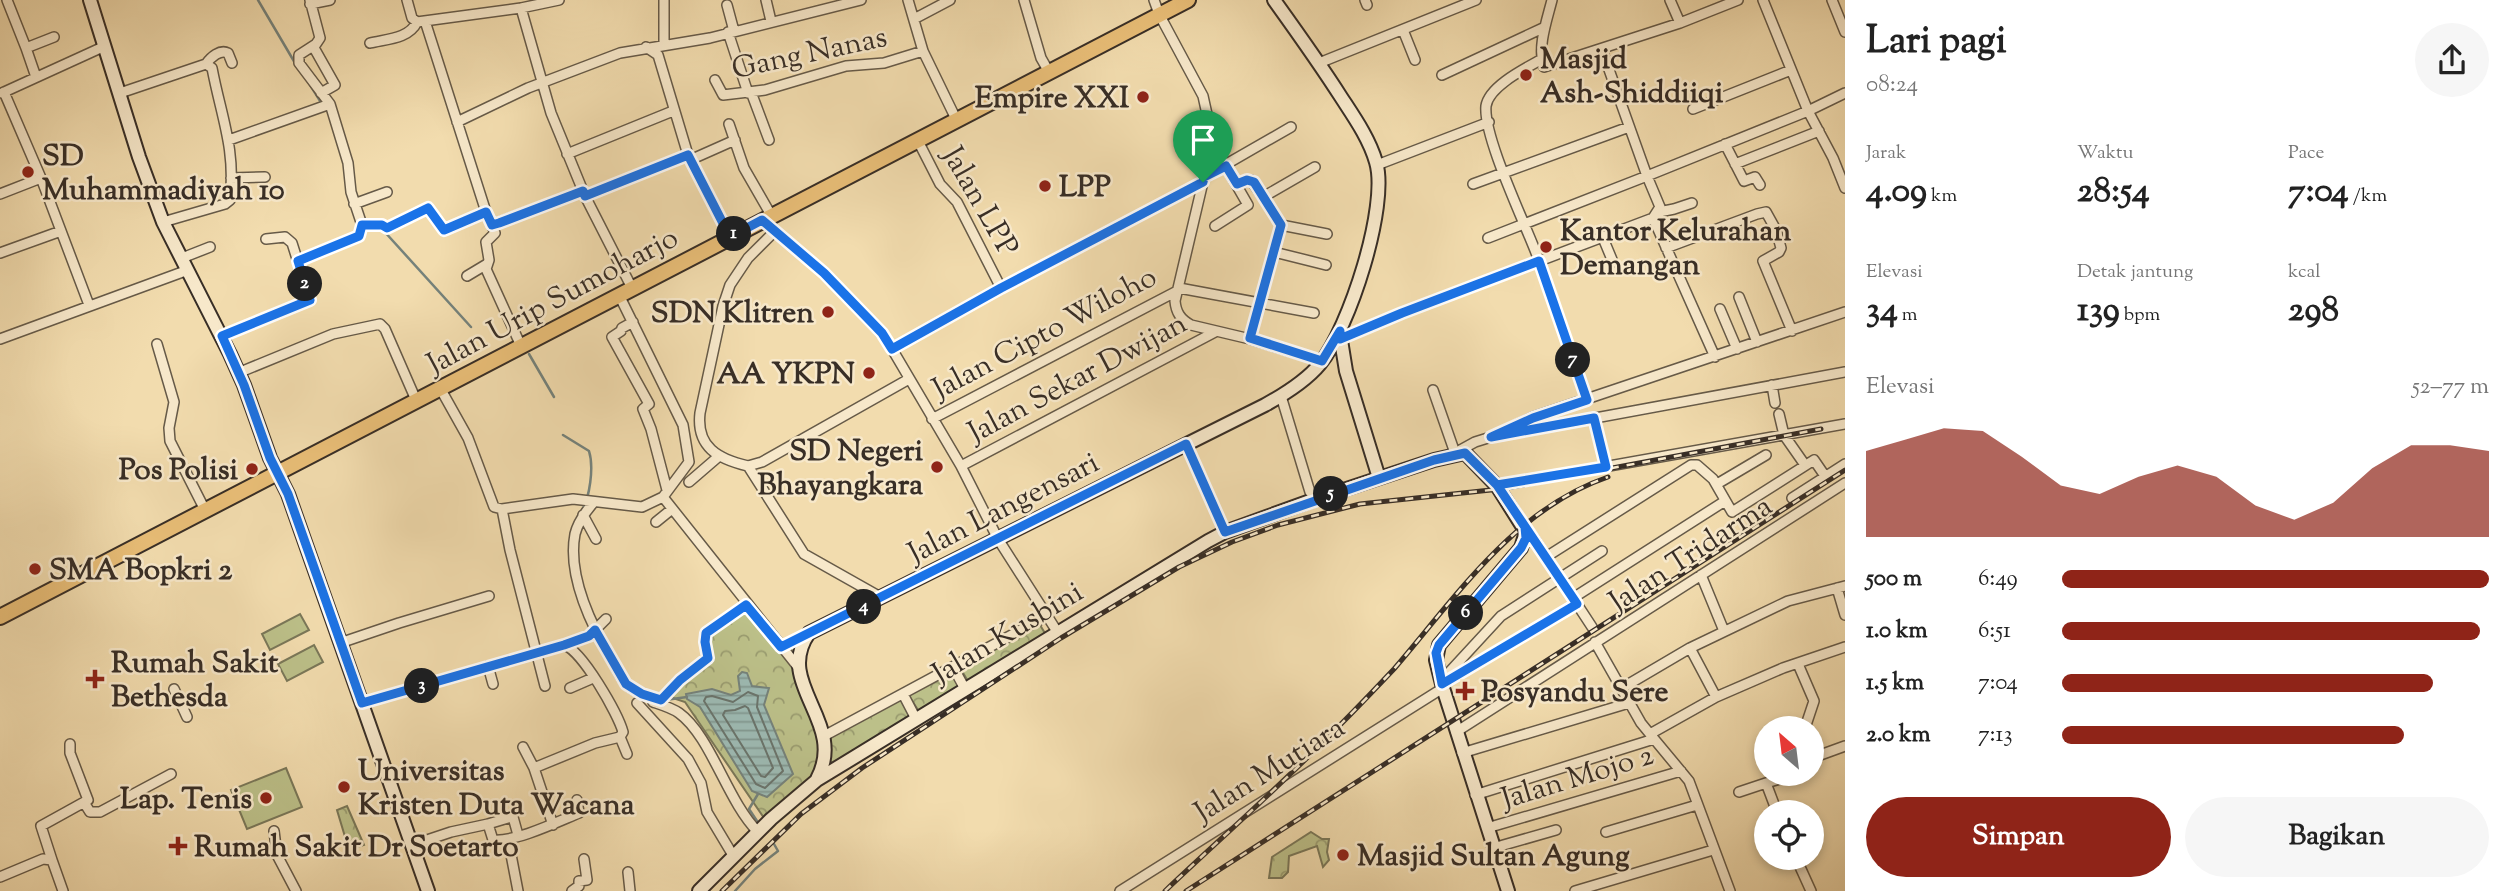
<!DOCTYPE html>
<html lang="id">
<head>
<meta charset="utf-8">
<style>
	:root { --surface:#fff; --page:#f6f6f6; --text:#222; --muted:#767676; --accent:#8f2418 }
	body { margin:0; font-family:"Sorts Mill Goudy",serif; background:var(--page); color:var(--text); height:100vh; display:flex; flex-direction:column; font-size:26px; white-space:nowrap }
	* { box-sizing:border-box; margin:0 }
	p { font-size:23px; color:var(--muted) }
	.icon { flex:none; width:38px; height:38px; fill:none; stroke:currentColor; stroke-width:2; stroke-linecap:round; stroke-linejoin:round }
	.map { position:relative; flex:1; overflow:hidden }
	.details { display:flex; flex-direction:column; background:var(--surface); width:665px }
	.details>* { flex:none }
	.needle { width:46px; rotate:332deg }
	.tools { position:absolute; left:1754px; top:716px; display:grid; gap:14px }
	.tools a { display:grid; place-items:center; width:70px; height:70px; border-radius:50%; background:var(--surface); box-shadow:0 4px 10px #0003; font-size:35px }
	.pin { position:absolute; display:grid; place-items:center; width:60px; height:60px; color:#fff; margin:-72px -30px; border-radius:50% 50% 50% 0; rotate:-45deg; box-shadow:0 0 7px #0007 }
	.pin .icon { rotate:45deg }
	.km { position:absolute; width:35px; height:35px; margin:-18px; border-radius:50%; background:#222; color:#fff; font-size:19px; line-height:35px; text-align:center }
	.round { display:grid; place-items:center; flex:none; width:74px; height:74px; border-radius:37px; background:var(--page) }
	.headline { display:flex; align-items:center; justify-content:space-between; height:119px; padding:0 21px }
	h1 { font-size:38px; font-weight:700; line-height:52px }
	.metrics { display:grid; grid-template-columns:repeat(3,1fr); gap:10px; height:119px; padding:7px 21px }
	.metrics div { display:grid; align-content:center }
	.metrics b { font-size:35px; font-weight:700 }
	.metrics small { font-size:19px; font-weight:400 }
	.metrics p { font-size:19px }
	.chart { height:196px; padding:14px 21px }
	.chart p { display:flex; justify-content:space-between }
	.chart svg { width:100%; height:126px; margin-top:7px; fill:var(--accent); opacity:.7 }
	.action { display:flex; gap:14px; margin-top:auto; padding:14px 21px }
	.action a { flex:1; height:80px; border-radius:42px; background:var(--accent); color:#fff; font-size:28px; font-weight:700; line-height:80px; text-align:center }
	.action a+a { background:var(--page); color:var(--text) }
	ul { padding:0 21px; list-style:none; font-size:23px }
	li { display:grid; grid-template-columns:112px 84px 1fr; align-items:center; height:52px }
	li i { height:18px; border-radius:9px; background:var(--accent) }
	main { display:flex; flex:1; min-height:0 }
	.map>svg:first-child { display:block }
	.forest { fill:url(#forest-crowns); stroke:#7a7758; stroke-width:2 }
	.garden { fill:#bcc089; stroke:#7a7758; stroke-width:2 }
	.water { fill:url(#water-rules); stroke:#75827b; stroke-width:2 }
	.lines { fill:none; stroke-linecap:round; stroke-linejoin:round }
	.shore { stroke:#6a746c; stroke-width:2 }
	.stream { stroke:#75827b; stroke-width:2.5 }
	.street-casing { stroke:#665a48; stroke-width:12 }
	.secondary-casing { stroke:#382e26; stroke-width:16 }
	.primary-casing { stroke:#382e26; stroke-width:18 }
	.street { stroke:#f7e8ca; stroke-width:9 }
	.secondary { stroke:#f7e8ca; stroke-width:12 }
	.primary { stroke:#e9be77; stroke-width:14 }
	.rail-casing { stroke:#382e26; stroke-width:5 }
	.rail { stroke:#f7e8ca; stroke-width:2.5; stroke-dasharray:8; stroke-linecap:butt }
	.route-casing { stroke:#fff; stroke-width:14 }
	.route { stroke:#1a73e8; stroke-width:9 }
	.poi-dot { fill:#8f2418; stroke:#f7e8ca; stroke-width:2.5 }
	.labels { text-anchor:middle; stroke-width:5; stroke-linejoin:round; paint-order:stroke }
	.street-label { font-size:30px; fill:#382e26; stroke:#f7e8ca }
	.poi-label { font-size:30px; font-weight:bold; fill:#382e26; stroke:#f7e8ca; text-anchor:start }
</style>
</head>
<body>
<main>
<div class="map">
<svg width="1845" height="891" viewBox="0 0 1845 891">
	<defs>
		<pattern id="forest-crowns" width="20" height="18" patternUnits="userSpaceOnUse" patternTransform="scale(1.75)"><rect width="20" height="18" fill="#bcc089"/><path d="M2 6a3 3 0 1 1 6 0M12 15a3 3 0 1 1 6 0" fill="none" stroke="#9a9c70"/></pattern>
		<pattern id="water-rules" width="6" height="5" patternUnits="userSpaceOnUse" patternTransform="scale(1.75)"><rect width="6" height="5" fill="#9dbab3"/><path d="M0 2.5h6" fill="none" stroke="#819891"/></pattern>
	</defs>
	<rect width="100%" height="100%" fill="#f2dcae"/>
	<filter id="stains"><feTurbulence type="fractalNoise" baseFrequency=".00286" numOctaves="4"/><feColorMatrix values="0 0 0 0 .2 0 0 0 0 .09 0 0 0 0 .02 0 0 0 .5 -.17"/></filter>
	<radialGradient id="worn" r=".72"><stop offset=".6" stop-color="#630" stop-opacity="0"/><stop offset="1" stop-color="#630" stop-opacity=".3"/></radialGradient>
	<path class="forest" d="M749 602 780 639 798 650 823 736 813 782 766 821 685 702 664 695 712 649 702 632Z
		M1037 620 1046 635 969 683 959 666Z
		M955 667 965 685 920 713 907 693Z
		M902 697 914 717 829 768V737Z
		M347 806 364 845 349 850 337 810Z
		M1311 832 1322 839H1329L1327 852 1329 860 1323 867 1317 846 1289 856 1288 872 1282 878H1269L1272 857Z"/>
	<path class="garden" d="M300 614 309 630 270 650 262 634Z
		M314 645 323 662 287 681 278 664Z
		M286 768 302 807 247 829 231 790Z"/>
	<path class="water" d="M742 672 747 673 752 686 769 688 764 705 793 774 767 797 752 791 700 707 687 699 686 694 712 689 731 695 740 691 738 676Z"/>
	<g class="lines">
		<path class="shore" d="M748 692 758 696 757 707 783 771 765 788 756 784 704 701 706 697 712 696 733 702Z
			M745 706 748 708 773 768 765 777 761 776 723 715 725 711 735 710Z"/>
		<path class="stream" d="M258 0 295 63
			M307 80 322 104
			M383 230 471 327
			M529 354 554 397
			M563 435 589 451C594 467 590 498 581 512
			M665 700 687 697
			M757 821 749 809 758 794
			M735 891 755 869 778 851 774 844"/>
		<g class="street-casing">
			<path id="street" d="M7 0 26 48
				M407 0 412 18 417 22 521 8 559 0
				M766 0 771 21
				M908 0 923 51 956 119
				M1024 0 1041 58 1049 72
				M1154 0 1159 14 1203 96 1214 146 1203 182 1175 301C1176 312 1180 319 1191 325L1250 339 1322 361
				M1365 0 1367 5
				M1552 0C1547 20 1537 47 1544 67L1680 23 1738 0
				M1670 0 1680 23
				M1763 0 1808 111 1833 158 1845 188
				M1832 0 1845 32
				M310 4 330 0
				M727 5 734 31
				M521 8 551 113 585 196 632 288
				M914 19 950 0
				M425 21 486 212 495 233 486 242 489 260 486 269 521 346
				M1403 30 1415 60
				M728 32 748 93
				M370 43C386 39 409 39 417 22
				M664 44V0
				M313 46 335 85 321 93
				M646 47 658 55 688 155 730 237
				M1542 59C1526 68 1489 86 1486 106 1483 137 1526 225 1538 258 1555 305 1570 353 1587 400
				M1319 63 1476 0
				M1442 75 1545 27
				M36 77 26 48 54 37
				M715 80 723 95 765 90 846 66 884 63 923 51
				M4 92 41 178 89 305
				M751 92 769 140
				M2 93 105 46
				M120 93 206 64C211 57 220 49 228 53L232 63
				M1693 109 1791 70
				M457 122 528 88 620 53 710 38 861 0
				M729 124 744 168 771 215
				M917 139 940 184 957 202 1001 288
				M229 140 330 104
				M1725 144 1744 181 1755 177 1760 185
				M1214 146 1248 205 1215 226
				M567 154 673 111
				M690 160 735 140
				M1735 164 1819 131
				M1377 165 1489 122
				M1204 177 1291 127
				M231 178 265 177
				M1237 184 1251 180 1263 197 1315 167
				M1473 184 1629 127
				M0 194 41 178
				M585 196 688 155
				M354 204 387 192
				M1659 212 1674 209 1692 203
				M1653 218 1715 357
				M762 220 824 273 885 337 961 466 998 539 1058 633
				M163 222 225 204 230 200C236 149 221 116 212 68L206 64
				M362 225H382L387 228 428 208 444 230 486 212
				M492 225 583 191
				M1281 225 1327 234
				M775 231 748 258 730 285 723 306 700 413C696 447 718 459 748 466L804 554 882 598
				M1488 238 1647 176 1602 50
				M1603 238 1613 262
				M1666 248 1757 214 1766 212 1776 230 1781 248 1779 252 1763 261 1792 331
				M1274 252 1326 265
				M0 253 61 231
				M182 258 210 247
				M298 261 359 236 362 225 351 192 348 163 330 104 299 63V55L316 44 320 38 310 0
				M467 276 487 264
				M1179 288 1314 313
				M619 295 683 425 689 462 663 497
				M1739 297 1757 342
				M1720 309 1737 349
				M633 322 622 328 621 331 612 337 649 404 643 409 651 429 667 490
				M222 336 310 300 292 243 285 237 266 239
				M0 339 188 270
				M1250 339 1281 225 1263 197
				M1340 339 1402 313 1653 218 1660 207 1647 176 1808 111 1845 93
				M157 344 174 402 169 428 170 441 205 510
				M892 349 1001 288 1203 182
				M238 373 333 334 380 324 385 329 416 400
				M1772 385 1775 403
				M440 388 468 438 494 507 502 509 573 499 642 507 663 497
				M1433 390 1455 453 1475 442 1491 437 1533 417 1845 312
				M1281 396 1310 492
				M1779 414 1784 435 1805 465
				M1594 418 1606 467
				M932 419 1179 290
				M1503 435 1845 372
				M1186 444 1225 532
				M748 466 762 462 909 379
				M961 466 1215 332
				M689 482 718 457
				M1717 484 1766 455
				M1497 486 1845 424
				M663 497 798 667
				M1792 498 1845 464
				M594 502C586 511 578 522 575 534 567 576 592 627 613 662 617 669 621 679 627 685 636 693 650 697 661 700L680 680 708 658 705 642 706 633 746 605
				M502 509 510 550 545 686
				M583 515 596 539
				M656 522 672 509
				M1525 527 1535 540 1592 627
				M1546 557 1691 465H1697L1713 479 1732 512 1814 460 1825 476
				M1701 575 1724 631
				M1837 588 1845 615
				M1573 598 1725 501
				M1595 642 1641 723 1650 734
				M340 643 399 623 489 596
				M564 645C582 650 618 714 623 732L620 737
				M781 647 809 633
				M1798 664 1814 701 1805 728
				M488 666 493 684
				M953 667 965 689
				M1441 681 1501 616 1602 551
				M1443 683 1577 604
				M570 688 593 678
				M1622 688 1690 648
				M174 689 187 717
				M903 694 916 719
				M1716 697 1690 648 1788 601 1845 586
				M653 702C662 705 672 708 679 713 711 736 727 801 758 832
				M362 703 564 645 589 636 606 619
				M637 703 688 759 701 783 707 812 734 857
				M1456 732 1845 483
				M824 736 1047 616
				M620 737 627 754
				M523 747 534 768
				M1462 753 1629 703
				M1812 758 1845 746
				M1739 792 1766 783
				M1475 795 1654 739
				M85 804 90 812H100L171 774
				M1777 812 1766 783 1797 774
				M513 817 518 835
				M488 824 508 818
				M553 825 534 768 595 743 620 737
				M1487 828 1681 771
				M274 831 277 855 296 891
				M1606 832 1697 805
				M508 839 518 891
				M412 845 451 832 488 824 493 840C516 842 557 822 579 813L577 800
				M1493 848 1556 830
				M1796 858 1811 891
				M52 860 41 826 88 800 70 753V744
				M628 872 630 891
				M0 877 43 859 52 860 63 891
				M572 891 579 886V881L587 880 584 859
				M1120 891 1443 688
				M1575 891 1713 850
				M1730 891 1689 781 1650 734 1716 697 1783 668 1845 647"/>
		</g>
		<g class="secondary-casing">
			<path id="secondary" d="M90 0 139 157 163 222 230 354 244 385 270 458 288 494 428 891
				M1340 334 1346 371 1379 478
				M817 779C848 722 773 684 809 633L1265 405C1285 394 1306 381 1320 364 1349 328 1389 206 1376 162 1369 138 1354 117 1341 97 1320 64 1297 32 1274 0
				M699 891 771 819 817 780 1208 541 1225 532 1313 500 1434 460 1465 453 1497 486 1526 532 1521 548 1439 645 1436 660 1443 688 1508 891"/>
		</g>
		<g class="primary-casing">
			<path id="primary" d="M0 617 1188 0"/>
		</g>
		<use href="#street" class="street"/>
		<use href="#secondary" class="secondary"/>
		<use href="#primary" class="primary"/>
		<g class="rail-casing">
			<path id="rail" d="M722 891 801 814 862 768 1061 638 1179 567 1232 542 1278 525 1360 504 1500 489 1821 429
				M1165 891C1224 835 1286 781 1342 723 1360 705 1377 687 1394 669 1456 597 1514 509 1608 477
				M1186 891 1845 470"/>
		</g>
		<use href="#rail" class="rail"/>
	</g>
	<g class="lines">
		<g class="route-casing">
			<path id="route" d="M1203 182 1001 288 892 349 882 333 824 273 762 220 730 237 688 155 585 196 583 191 499 223 492 225 486 212 444 230 428 208 387 228 382 225H362L359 236 298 261 310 300 222 336 244 385 270 458 288 494 362 703 564 645 589 636 595 630 626 684 642 694 661 700 680 680 708 658 705 642 706 633 746 605 781 647 1186 444 1225 532 1434 460 1465 453 1497 485 1577 604 1442 684 1436 653 1439 645 1521 548 1526 538 1525 527 1497 485 1606 467 1594 418 1491 437 1533 418 1587 400 1539 261 1402 313 1340 339V331L1322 361 1250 338 1281 225 1254 182 1247 180 1237 184 1226 166 1204 177 1203 182"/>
		</g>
		<use href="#route" class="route"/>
	</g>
	<g class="poi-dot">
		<circle cx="1526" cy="75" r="7"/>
		<circle cx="1143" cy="97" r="7"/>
		<circle cx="28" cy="172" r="7"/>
		<circle cx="1045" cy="186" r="7"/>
		<circle cx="1546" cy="247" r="7"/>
		<circle cx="828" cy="312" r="7"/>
		<circle cx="869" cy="373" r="7"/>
		<circle cx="937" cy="467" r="7"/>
		<circle cx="252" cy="469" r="7"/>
		<circle cx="35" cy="569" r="7"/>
		<path d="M91.5 668.5h7v7h7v7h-7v7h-7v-7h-7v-7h7z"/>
		<path d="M1461.5 680.5h7v7h7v7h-7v7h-7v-7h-7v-7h7z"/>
		<circle cx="344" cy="787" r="7"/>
		<circle cx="266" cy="798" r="7"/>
		<path d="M174.5 835.5h7v7h7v7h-7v7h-7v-7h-7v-7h7z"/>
		<circle cx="1343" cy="855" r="7"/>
	</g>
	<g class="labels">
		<g class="street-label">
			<text transform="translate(809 52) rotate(-12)" y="10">Gang Nanas</text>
			<text transform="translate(981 201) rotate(60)" y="10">Jalan LPP</text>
			<text transform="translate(552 300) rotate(-28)" y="10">Jalan Urip Sumoharjo</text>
			<text transform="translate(1044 332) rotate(-28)" y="10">Jalan Cipto Wiloho</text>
			<text transform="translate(1077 377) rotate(-28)" y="10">Jalan Sekar Dwijan</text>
			<text transform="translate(1003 507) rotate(-27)" y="10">Jalan Langensari</text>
			<text transform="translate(1690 553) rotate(-33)" y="10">Jalan Tridarma</text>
			<text transform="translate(1007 632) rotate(-31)" y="10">Jalan Kusbini</text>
			<text transform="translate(1269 769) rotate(-32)" y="10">Jalan Mutiara</text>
			<text transform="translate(1577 776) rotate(-17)" y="10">Jalan Mojo 2</text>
		</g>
		<g class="poi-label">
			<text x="1540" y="68">Masjid<tspan x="1540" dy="34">Ash-Shiddiiqi</tspan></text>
			<text x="1129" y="107" text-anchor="end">Empire XXI</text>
			<text x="42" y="165">SD<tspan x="42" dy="34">Muhammadiyah 10</tspan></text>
			<text x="1059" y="196">LPP</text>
			<text x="1560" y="240">Kantor Kelurahan<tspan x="1560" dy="34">Demangan</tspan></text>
			<text x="814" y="322" text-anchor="end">SDN Klitren</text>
			<text x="855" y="383" text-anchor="end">AA YKPN</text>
			<text x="923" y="460" text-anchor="end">SD Negeri<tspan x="923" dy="34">Bhayangkara</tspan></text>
			<text x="238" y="479" text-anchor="end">Pos Polisi</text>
			<text x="49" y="579">SMA Bopkri 2</text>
			<text x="111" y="672">Rumah Sakit<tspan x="111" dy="34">Bethesda</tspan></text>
			<text x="1481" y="701">Posyandu Sere</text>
			<text x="358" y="780">Universitas<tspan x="358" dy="34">Kristen Duta Wacana</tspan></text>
			<text x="252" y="808" text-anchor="end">Lap. Tenis</text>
			<text x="194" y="856">Rumah Sakit Dr Soetarto</text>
			<text x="1357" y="865">Masjid Sultan Agung</text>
		</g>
	</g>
	<rect width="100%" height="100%" filter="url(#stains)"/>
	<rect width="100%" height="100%" fill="url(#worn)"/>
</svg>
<div class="tools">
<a><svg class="needle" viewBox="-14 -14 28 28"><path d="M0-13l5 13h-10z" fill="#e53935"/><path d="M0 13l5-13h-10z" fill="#767676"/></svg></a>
<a><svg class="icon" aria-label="locate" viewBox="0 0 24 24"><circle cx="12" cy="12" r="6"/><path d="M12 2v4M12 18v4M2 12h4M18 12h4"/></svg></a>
</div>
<div class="pin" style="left:1203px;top:182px;background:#1e9e55"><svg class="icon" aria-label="arrive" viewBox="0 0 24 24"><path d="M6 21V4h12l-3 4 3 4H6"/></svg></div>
<b class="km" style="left:734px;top:234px">1</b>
<b class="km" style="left:305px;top:284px">2</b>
<b class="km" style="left:422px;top:686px">3</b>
<b class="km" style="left:864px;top:607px">4</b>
<b class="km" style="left:1331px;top:494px">5</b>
<b class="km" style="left:1466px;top:613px">6</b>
<b class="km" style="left:1573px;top:360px">7</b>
</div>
<section class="details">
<div class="headline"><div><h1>Lari pagi</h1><p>08:24</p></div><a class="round"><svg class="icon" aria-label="share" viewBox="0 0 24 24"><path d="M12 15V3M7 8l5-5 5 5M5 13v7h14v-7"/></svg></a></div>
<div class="metrics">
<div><p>Jarak</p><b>4.09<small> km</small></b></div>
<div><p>Waktu</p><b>28:54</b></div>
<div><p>Pace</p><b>7:04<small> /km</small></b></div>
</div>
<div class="metrics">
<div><p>Elevasi</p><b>34<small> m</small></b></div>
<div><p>Detak jantung</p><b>139<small> bpm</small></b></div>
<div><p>kcal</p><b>298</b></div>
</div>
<div class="chart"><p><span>Elevasi</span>52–77 m</p>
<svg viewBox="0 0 160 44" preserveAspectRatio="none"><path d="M0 44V14L10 10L20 6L30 7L40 16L50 26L60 29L70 23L80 19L90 23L100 33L110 38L120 32L130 20L140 12L150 12L160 14V44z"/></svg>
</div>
<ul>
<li><b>500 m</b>6:49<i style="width:100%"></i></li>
<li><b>1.0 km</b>6:51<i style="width:98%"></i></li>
<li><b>1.5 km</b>7:04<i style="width:87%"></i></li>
<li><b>2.0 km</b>7:13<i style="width:80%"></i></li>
</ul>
<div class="action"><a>Simpan</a><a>Bagikan</a></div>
</section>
</main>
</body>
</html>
